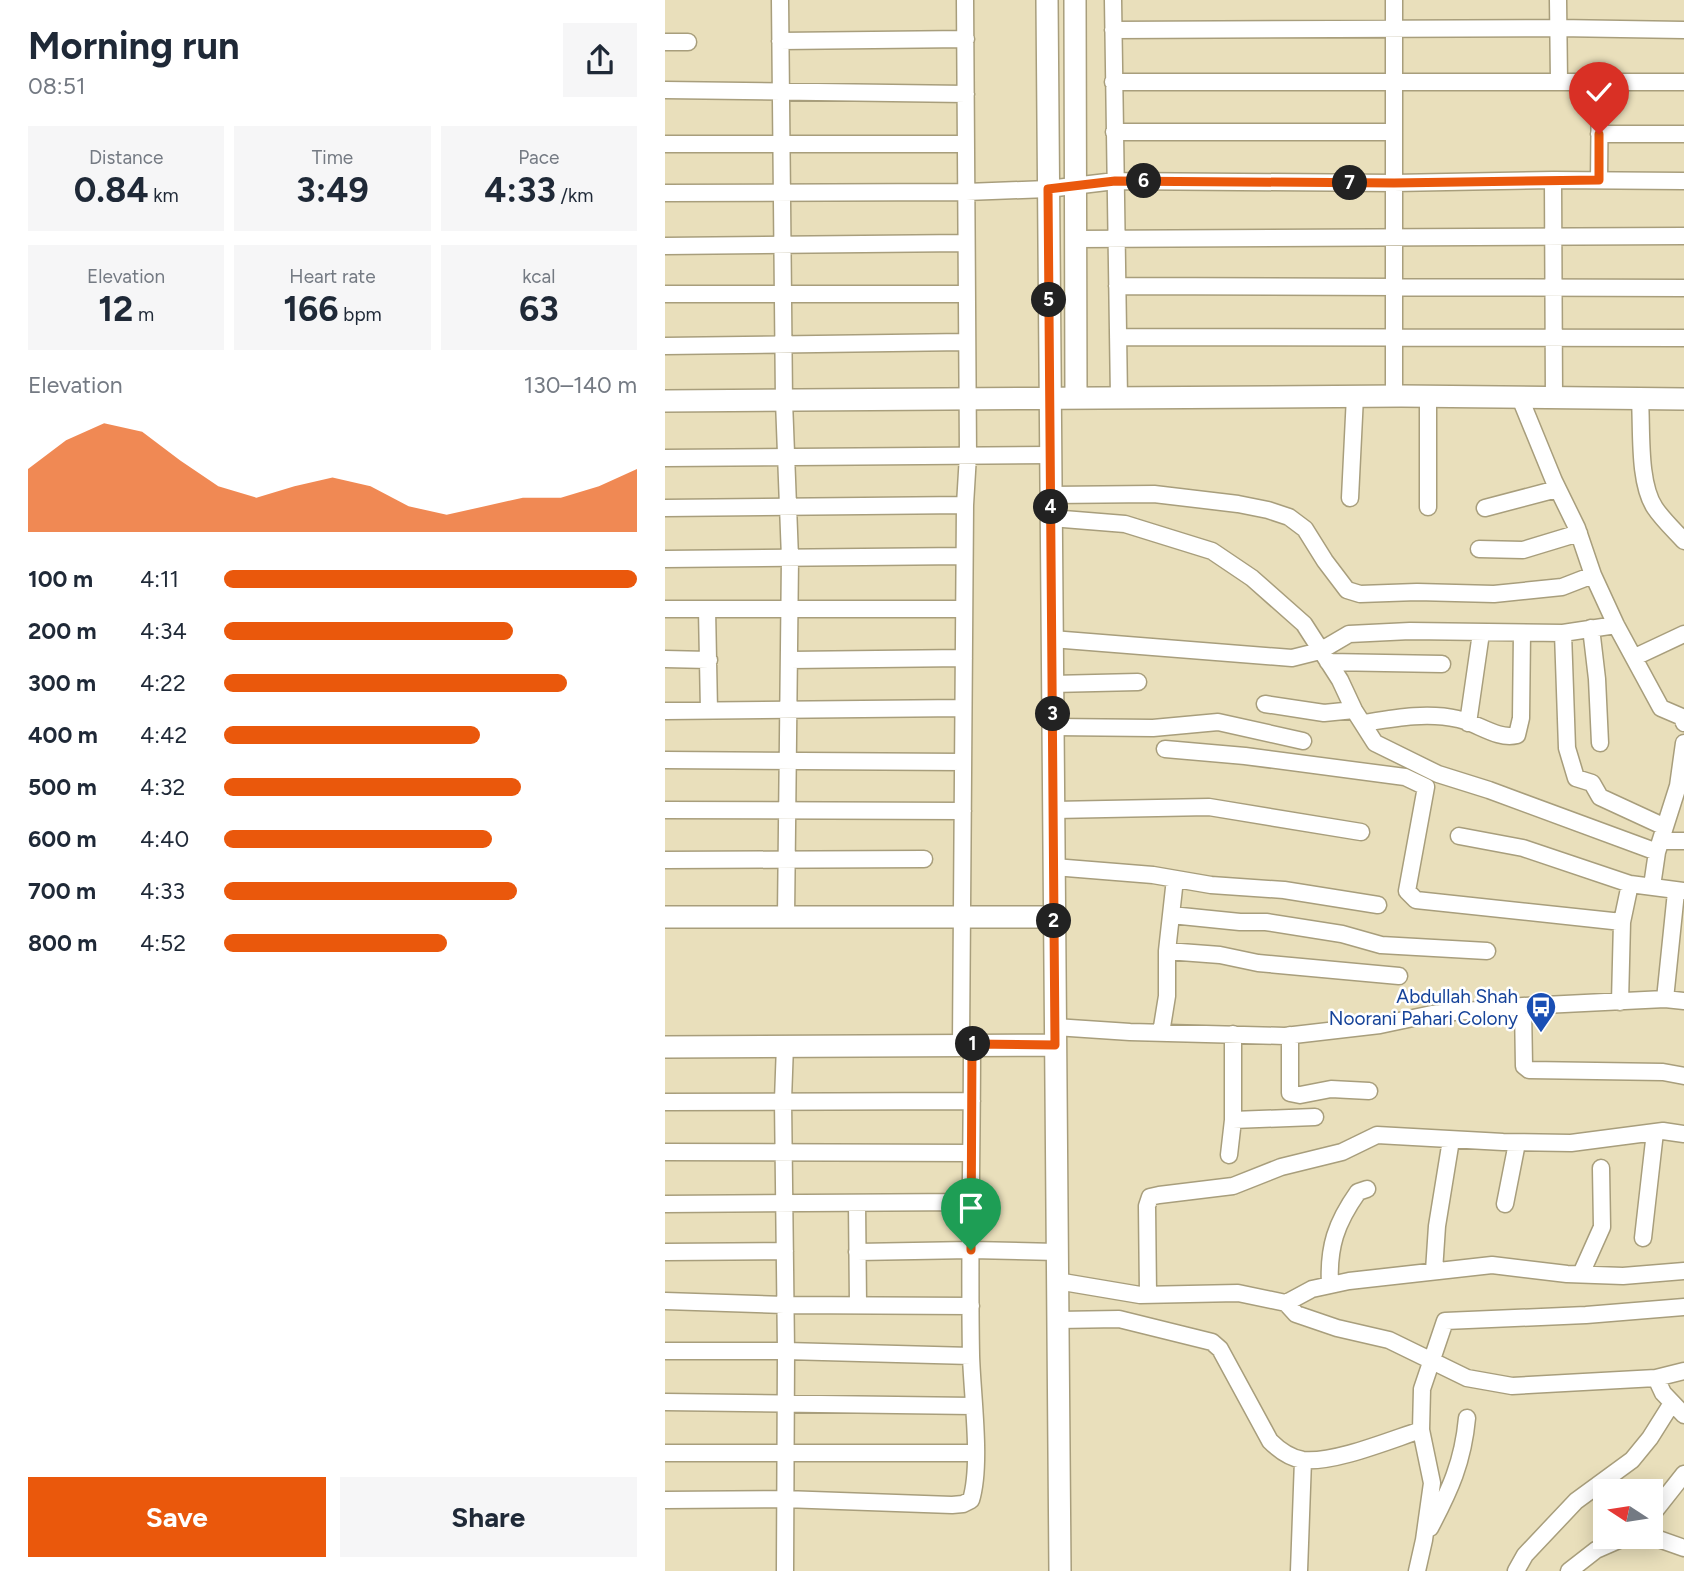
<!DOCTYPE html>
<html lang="en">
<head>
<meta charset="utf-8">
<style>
	:root { --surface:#fff; --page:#f6f6f7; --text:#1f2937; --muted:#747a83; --accent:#ea580c }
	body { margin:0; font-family:Figtree,sans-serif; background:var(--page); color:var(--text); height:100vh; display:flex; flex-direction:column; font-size:26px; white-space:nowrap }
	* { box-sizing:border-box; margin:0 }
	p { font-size:23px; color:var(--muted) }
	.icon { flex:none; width:38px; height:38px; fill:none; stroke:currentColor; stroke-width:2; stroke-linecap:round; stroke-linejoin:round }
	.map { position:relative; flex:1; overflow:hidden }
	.details { display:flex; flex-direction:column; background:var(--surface); width:665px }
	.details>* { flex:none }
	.needle { width:46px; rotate:282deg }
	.fabs { position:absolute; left:928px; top:1479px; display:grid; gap:14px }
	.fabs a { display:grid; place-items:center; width:70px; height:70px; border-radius:0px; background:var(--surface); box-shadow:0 4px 18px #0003; font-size:35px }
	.pin { position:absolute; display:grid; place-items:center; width:60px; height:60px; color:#fff; margin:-72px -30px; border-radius:50% 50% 50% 0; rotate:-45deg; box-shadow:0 0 7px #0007 }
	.pin .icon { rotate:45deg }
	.km { position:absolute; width:35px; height:35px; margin:-18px; border-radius:50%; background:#222; color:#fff; font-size:19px; line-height:35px; text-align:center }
	.round { display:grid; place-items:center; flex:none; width:74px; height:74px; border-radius:0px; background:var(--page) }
	.head { display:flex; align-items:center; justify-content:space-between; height:119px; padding:0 28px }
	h1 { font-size:38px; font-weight:700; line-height:52px }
	.stats { display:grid; grid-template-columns:repeat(3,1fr); gap:10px; height:119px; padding:7px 28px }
	.stats div { display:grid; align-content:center; border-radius:0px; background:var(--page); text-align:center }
	.stats b { font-size:35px; font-weight:700 }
	.stats small { font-size:19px; font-weight:400 }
	.stats p { font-size:19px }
	.chart { height:196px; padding:14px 28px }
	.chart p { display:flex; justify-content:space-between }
	.chart svg { width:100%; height:126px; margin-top:7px; fill:var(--accent); opacity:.7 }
	.cta { display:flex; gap:14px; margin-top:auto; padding:14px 28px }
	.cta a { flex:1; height:80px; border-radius:0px; background:var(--accent); color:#fff; font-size:28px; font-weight:700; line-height:80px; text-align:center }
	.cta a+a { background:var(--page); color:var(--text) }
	ul { padding:0 28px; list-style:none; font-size:23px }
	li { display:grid; grid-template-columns:112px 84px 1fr; align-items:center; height:52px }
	li i { height:18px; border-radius:9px; background:var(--accent) }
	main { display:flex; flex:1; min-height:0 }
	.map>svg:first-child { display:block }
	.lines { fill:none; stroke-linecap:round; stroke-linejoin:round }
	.minor-casing { stroke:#a89e7c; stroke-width:19 }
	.tertiary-casing { stroke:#a89e7c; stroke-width:24 }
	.minor { stroke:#fff; stroke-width:16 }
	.tertiary { stroke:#fff; stroke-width:21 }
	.route-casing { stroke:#fff; stroke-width:14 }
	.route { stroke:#ea580c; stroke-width:9 }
	.labels { text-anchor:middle; stroke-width:5; stroke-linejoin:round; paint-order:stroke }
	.transit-label { font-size:19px; fill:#164399; stroke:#fff; text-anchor:end }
</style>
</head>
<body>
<main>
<section class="details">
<div class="head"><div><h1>Morning run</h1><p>08:51</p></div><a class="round"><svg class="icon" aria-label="share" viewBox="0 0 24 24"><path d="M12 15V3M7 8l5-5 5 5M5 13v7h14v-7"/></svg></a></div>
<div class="stats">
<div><p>Distance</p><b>0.84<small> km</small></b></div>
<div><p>Time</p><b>3:49</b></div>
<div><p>Pace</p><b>4:33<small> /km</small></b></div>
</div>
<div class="stats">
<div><p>Elevation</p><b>12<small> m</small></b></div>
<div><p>Heart rate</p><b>166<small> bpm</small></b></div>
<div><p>kcal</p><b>63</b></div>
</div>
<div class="chart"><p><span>Elevation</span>130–140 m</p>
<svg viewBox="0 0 160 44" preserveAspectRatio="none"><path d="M0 44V22L10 12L20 6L30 9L40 19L50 28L60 32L70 28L80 25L90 28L100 35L110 38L120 35L130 32L140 32L150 28L160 22V44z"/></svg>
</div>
<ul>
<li><b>100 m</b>4:11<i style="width:100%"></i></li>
<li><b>200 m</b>4:34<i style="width:70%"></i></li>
<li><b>300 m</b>4:22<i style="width:83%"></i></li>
<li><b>400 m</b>4:42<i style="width:62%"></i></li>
<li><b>500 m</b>4:32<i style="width:72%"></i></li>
<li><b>600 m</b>4:40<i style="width:65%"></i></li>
<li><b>700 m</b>4:33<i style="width:71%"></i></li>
<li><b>800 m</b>4:52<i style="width:54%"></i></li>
</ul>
<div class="cta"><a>Save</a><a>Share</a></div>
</section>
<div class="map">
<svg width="1019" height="1571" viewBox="0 0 1019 1571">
	<rect width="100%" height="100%" fill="#e9dfbb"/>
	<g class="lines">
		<g class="minor-casing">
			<path id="minor" d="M115 0 119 401 125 558 121 917
				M448 0 454 398
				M729 0V396
				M893 0 894 81
				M448 30 893 28 1019 30
				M115 41 301 39
				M0 42H23
				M448 82H1019
				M0 90 301 94
				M449 132H729
				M934 134H1019
				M0 144H300
				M888 180 889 398
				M934 180 935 82
				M0 193 301 192 383 189 450 181 729 183 888 180 1019 181
				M411 239 1019 236
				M0 246 300 243
				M452 286 1019 288
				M0 294H301
				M453 337 1019 338
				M0 346 300 342
				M855 398 889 481 912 528 928 575 951 625 996 708 1017 717 1019 723
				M975 400C977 430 973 483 990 508 998 520 1010 531 1019 541
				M0 458 386 455
				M386 495 489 494 573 504 603 510 624 517 640 529 660 561 682 590 695 594 752 592 829 594 897 587 928 575
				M685 498 690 396
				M763 507V396
				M0 508 300 505
				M820 508 892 489
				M386 518 460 524 547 551 587 578 639 624 675 680 689 710 710 743 773 774 824 790 992 852
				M814 549 858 550 914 533
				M0 559 299 556
				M0 609H299
				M42 609 44 711
				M926 628 932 679 935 743
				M898 633 902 748 911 778 927 783 935 797 1000 827
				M387 639 627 658 655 651 684 634 745 631 898 633 951 625
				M970 657 1019 634
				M0 659 44 660
				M125 660 299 658
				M663 662 777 664
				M387 684 473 682
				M600 704 659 713 689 710
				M0 711 298 708
				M699 723C730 718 762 712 793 719 813 723 832 740 852 735L856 718 857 633
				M803 723 816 633
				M388 727 488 728 553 722 638 741
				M500 749 580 756 740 777 761 787 742 891 751 900 957 922
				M0 760 298 762
				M0 810 298 811
				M389 810 544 807 696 832
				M794 836 858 848 965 884 1019 891
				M996 841H1019
				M0 860 259 859
				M389 867 488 875 546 885 619 890 713 905
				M987 886 992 852 1013 786 1019 743
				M506 915 575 922H601L677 934 716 945 822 951
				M502 951 555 955 593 963 734 976
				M1000 999 1011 892
				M955 1002 957 922 965 884
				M858 1006 859 1066 864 1070 998 1072 1019 1076
				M390 1027 465 1032 620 1036 715 1025 767 1014 858 1006 1000 999 1019 1001
				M496 1033 502 996V951L510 879
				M625 1035V1093L635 1095 666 1089 704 1091
				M296 1044 300 505 303 455 300 0
				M0 1102 307 1101
				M568 1120 650 1117
				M0 1152 306 1153
				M564 1155 568 1120V1034
				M192 1203 193 1304
				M0 1204 306 1202
				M840 1204 852 1143
				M978 1238 990 1132
				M0 1252 120 1251
				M192 1252 306 1250 392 1252
				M769 1271 772 1226 786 1140
				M916 1274 937 1227 936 1168
				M392 1281 475 1295 573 1293 621 1303 631 1314 672 1328 724 1340 802 1378 847 1386 991 1378 1019 1371
				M665 1285C663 1247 671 1223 693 1192L702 1189
				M483 1294 482 1206 485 1197 494 1195 568 1186 616 1167 677 1152 712 1135 838 1142 906 1143 998 1131 1019 1134
				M0 1301 119 1305 306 1306
				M621 1303 647 1289 684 1281 827 1265 902 1274 958 1276 1019 1271
				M393 1320 454 1319 547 1342 555 1349 605 1441C614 1450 625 1458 638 1460 670 1463 725 1440 756 1430
				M0 1351H121L306 1356
				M991 1378 998 1393 1019 1415
				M0 1402 308 1406
				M0 1453H310
				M0 1500 119 1499 287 1505 298 1504 306 1500C317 1464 307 1395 306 1355 304 1252 307 1148 307 1044
				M985 1517 1019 1474
				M765 1528C785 1490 798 1462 802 1418
				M985 1536 1019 1548
				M120 1571 121 1351 118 1100 120 1045
				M634 1571 638 1460
				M752 1571 759 1540 767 1483 756 1430 757 1389 780 1321 921 1315 1019 1307
				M851 1571 860 1555 911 1501 967 1460 985 1438 1007 1403
				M904 1571 931 1550 963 1536"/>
		</g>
		<g class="tertiary-casing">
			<path id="tertiary" d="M382 0 395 1571
				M410 0 411 398
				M0 401 736 396 1019 399
				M0 917H389
				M0 1047 390 1045"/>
		</g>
		<use href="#minor" class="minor"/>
		<use href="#tertiary" class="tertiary"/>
	</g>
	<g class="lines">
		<g class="route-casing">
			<path id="route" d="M306 1250 307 1044 390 1045 383 189 450 181 729 183 934 180V134"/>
		</g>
		<use href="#route" class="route"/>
	</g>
	<defs>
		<g id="bus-pin" transform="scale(1.575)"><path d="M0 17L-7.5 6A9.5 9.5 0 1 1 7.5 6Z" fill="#1a4fb4" stroke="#fff"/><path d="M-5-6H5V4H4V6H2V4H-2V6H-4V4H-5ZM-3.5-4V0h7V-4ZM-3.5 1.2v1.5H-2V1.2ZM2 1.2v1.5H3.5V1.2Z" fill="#fff"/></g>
	</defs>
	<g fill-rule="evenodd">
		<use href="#bus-pin" x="876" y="1007"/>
	</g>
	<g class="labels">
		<g class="transit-label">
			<text x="853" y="1003">Abdullah Shah<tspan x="853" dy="22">Noorani Pahari Colony</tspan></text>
		</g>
	</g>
</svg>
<div class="fabs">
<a><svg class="needle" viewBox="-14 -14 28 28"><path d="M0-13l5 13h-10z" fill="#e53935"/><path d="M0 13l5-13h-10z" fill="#747a83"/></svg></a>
</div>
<div class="pin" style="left:306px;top:1250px;background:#1e9e55"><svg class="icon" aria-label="arrive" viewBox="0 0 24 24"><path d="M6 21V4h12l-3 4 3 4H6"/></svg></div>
<div class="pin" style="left:934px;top:134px;background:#d93025"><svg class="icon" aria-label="check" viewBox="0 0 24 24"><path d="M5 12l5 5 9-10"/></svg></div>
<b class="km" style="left:308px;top:1044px">1</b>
<b class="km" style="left:389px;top:921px">2</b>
<b class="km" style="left:388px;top:714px">3</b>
<b class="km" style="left:386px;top:507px">4</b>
<b class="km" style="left:384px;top:300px">5</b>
<b class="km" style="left:479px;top:181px">6</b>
<b class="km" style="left:685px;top:183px">7</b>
</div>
</main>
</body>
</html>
